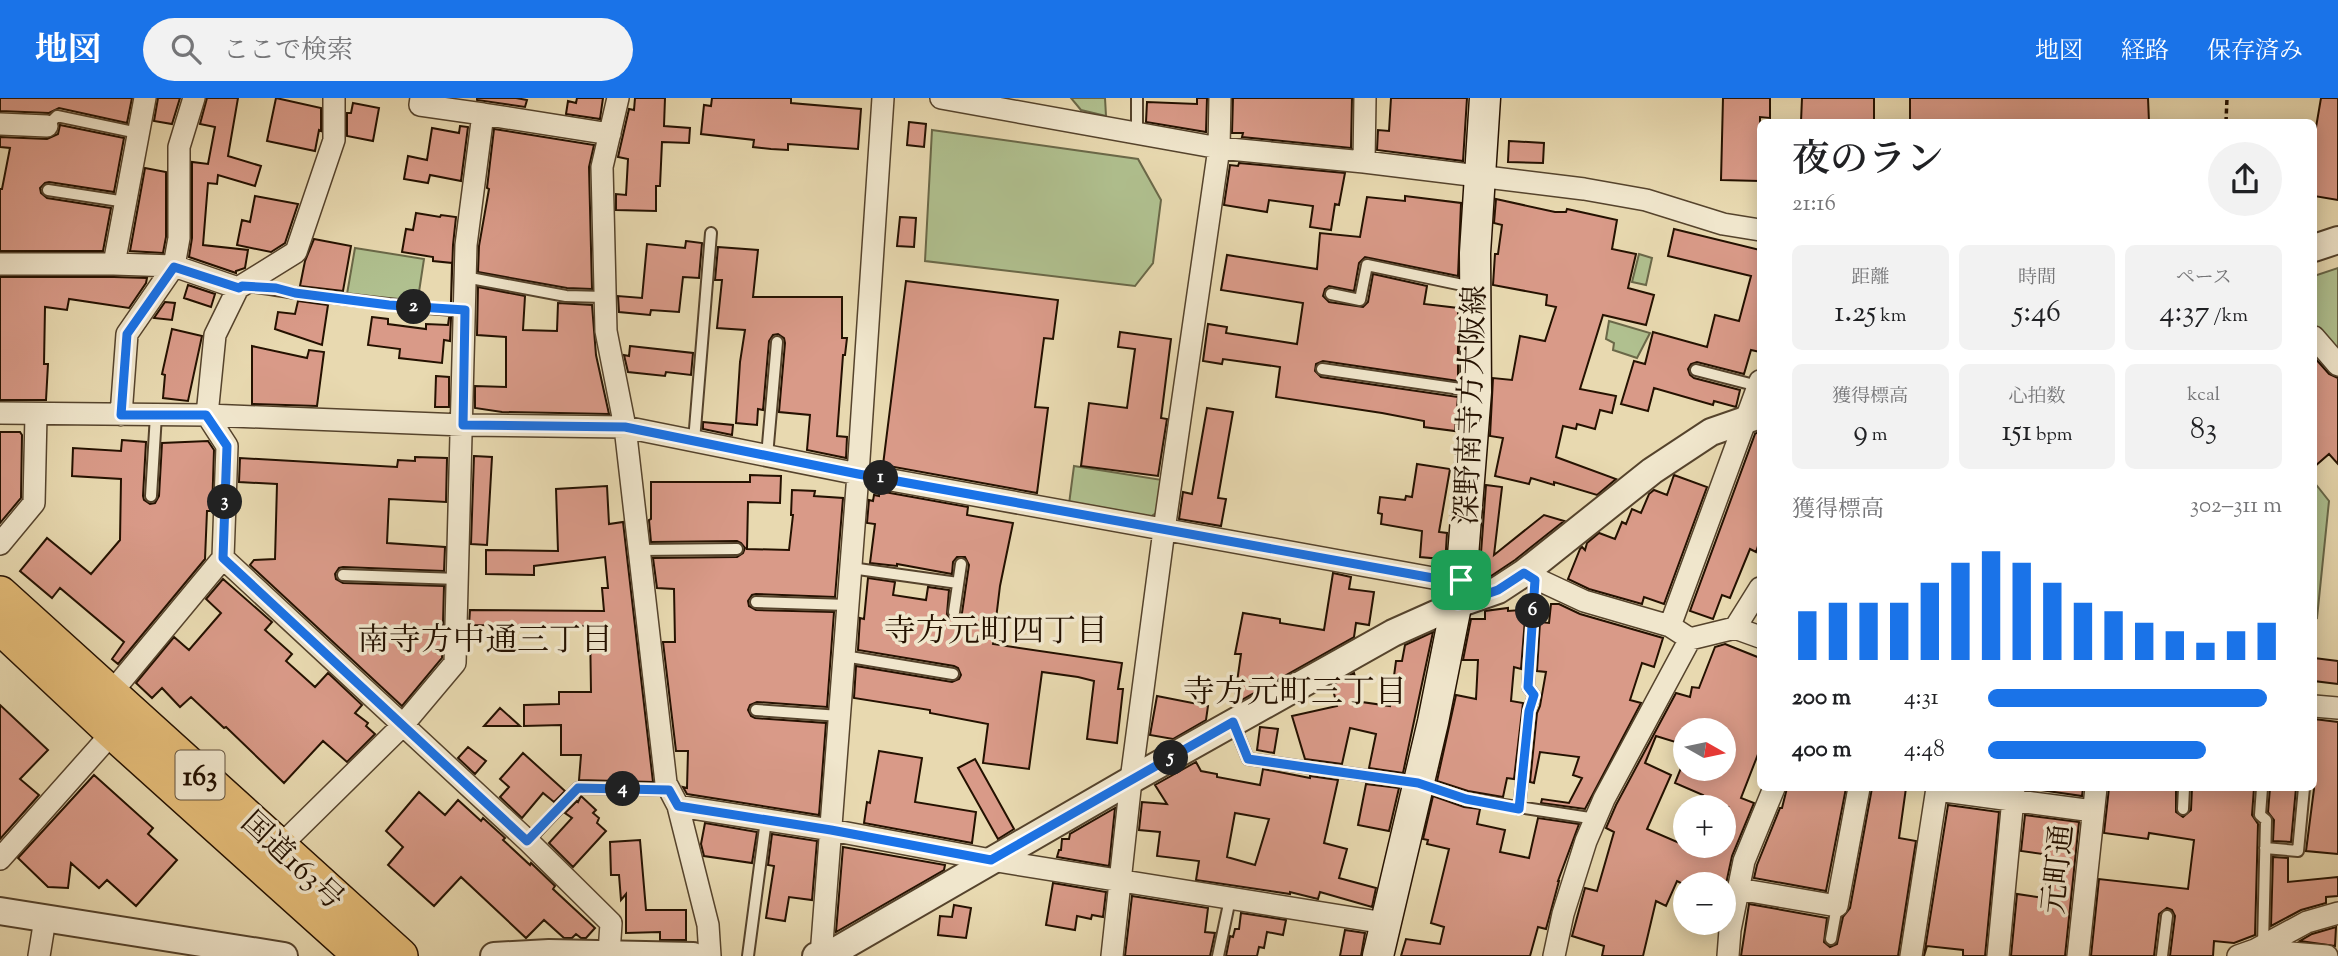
<!DOCTYPE html>
<html lang="ja">
<head>
<meta charset="utf-8">
<style>
	:root { --surface:#fff; --page:#f2f2f2; --text:#202124; --muted:#757577; --accent:#1a73e8 }
	body { margin:0; font-family:"Sorts Mill Goudy","Noto Serif JP",serif; background:var(--page); color:var(--text); height:100vh; display:flex; flex-direction:column; font-size:26px; white-space:nowrap }
	* { box-sizing:border-box; margin:0 }
	p { font-size:23px; color:var(--muted) }
	.icon { flex:none; width:38px; height:38px; fill:none; stroke:currentColor; stroke-width:2; stroke-linecap:round; stroke-linejoin:round }
	.map { position:relative; flex:1; overflow:hidden }
	.side { position:absolute; left:1757px; top:21px; width:560px; height:672px; display:flex; flex-direction:column; background:var(--surface); border-radius:10px; box-shadow:0 4px 18px #0003 }
	.side>* { flex:none }
	.needle { width:46px; rotate:99deg }
	.fabs { position:absolute; left:1673px; top:620px; display:grid; gap:14px }
	.fabs a { display:grid; place-items:center; width:63px; height:63px; border-radius:50%; background:var(--surface); box-shadow:0 4px 18px #0003; font-size:35px }
	.pin { position:absolute; display:grid; place-items:center; width:60px; height:60px; color:#fff; margin:-30px; border-radius:14px; box-shadow:0 4px 10px #0006 }
	.km { position:absolute; width:35px; height:35px; margin:-18px; border-radius:50%; background:#222; color:#fff; font-size:19px; line-height:35px; text-align:center }
	.round { display:grid; place-items:center; flex:none; width:74px; height:74px; border-radius:37px; background:var(--page) }
	.overview { display:flex; align-items:center; justify-content:space-between; height:119px; padding:0 35px }
	h1 { font-size:38px; font-weight:600; line-height:52px }
	.metrics { display:grid; grid-template-columns:repeat(3,1fr); gap:10px; height:119px; padding:7px 35px }
	.metrics div { display:grid; align-content:center; border-radius:10px; background:var(--page); text-align:center }
	.metrics b { font-size:30px; font-weight:600 }
	.metrics small { font-size:19px; font-weight:400 }
	.metrics p { font-size:19px }
	.chart { height:196px; padding:14px 35px }
	.chart p { display:flex; justify-content:space-between }
	.chart svg { width:100%; height:126px; margin-top:7px; stroke:var(--accent); stroke-width:6 }
	ul { padding:0 35px; list-style:none; font-size:23px }
	li { display:grid; grid-template-columns:112px 84px 1fr; align-items:center; height:52px }
	li i { height:18px; border-radius:9px; background:var(--accent) }
	header { display:flex; align-items:center; gap:42px; box-sizing:border-box; height:98px; padding:0 35px; background:var(--accent); color:#fff }
	header strong { font-size:33px }
	nav { display:flex; gap:38px; margin-inline-start:auto; font-size:24px }
	.search { width:490px; height:63px; background:var(--page); display:flex; align-items:center; gap:18px; box-sizing:border-box; padding:0 24px; border-radius:38px; color:var(--muted); font-size:26px }
	.map>svg:first-child { display:block }
	.green { fill:#b0c08f; stroke:#6a6848; stroke-width:2 }
	.building { fill:#d99a88; stroke:#241100; stroke-width:2; fill-rule:evenodd }
	.lines { fill:none; stroke-linecap:round; stroke-linejoin:round }
	.service-casing { stroke:#55432c; stroke-width:14 }
	.minor-casing { stroke:#55432c; stroke-width:24 }
	.tertiary-casing { stroke:#55432c; stroke-width:30 }
	.secondary-casing { stroke:#241100; stroke-width:33 }
	.trunk-casing { stroke:#241100; stroke-width:38 }
	.path { stroke:#241100; stroke-width:3.5; stroke-dasharray:5 3.5; stroke-linecap:butt }
	.service { stroke:#f0e6cc; stroke-width:10 }
	.minor { stroke:#f0e6cc; stroke-width:21 }
	.tertiary { stroke:#f0e6cc; stroke-width:26 }
	.secondary { stroke:#f0e6cc; stroke-width:30 }
	.trunk { stroke:#e4bc78; stroke-width:35 }
	.route-casing { stroke:#fff; stroke-width:14 }
	.route { stroke:#1a73e8; stroke-width:9 }
	.labels { text-anchor:middle; stroke-width:7; stroke-linejoin:round; paint-order:stroke }
	.shield { fill:#f0e6cc; stroke:#61513d; stroke-width:2 }
	.shield-label { font-size:28px; font-weight:bold; fill:#241100 }
	.street-label { font-size:30px; fill:#241100; stroke:#f0e6cc }
	.neighbourhood-label { font-size:32px; fill:#241100; stroke:#f0e6cc }
</style>
</head>
<body>
<header>
<strong>地図</strong>
<div class="search"><svg class="icon" aria-label="search" viewBox="0 0 24 24"><circle cx="10" cy="10" r="6"/><path d="M15 15l6 6"/></svg>ここで検索</div>
<nav><a>地図</a><a>経路</a><a>保存済み</a></nav>
</header>
<div class="map">
<svg width="2338" height="858" viewBox="0 0 2338 858">
	<rect width="100%" height="100%" fill="#e8d9b0"/>
	<filter id="stains"><feTurbulence type="fractalNoise" baseFrequency=".00286" numOctaves="4"/><feColorMatrix values="0 0 0 0 .2 0 0 0 0 .09 0 0 0 0 .02 0 0 0 .5 -.17"/></filter>
	<radialGradient id="worn" r=".72"><stop offset=".6" stop-color="#630" stop-opacity="0"/><stop offset="1" stop-color="#630" stop-opacity=".3"/></radialGradient>
	<path class="green" d="M1071 0H1105L1106 18 1081 12Z
		M932 32 1138 61 1161 102 1153 165 1135 188 925 163Z
		M355 150 424 161 417 207 347 196Z
		M1639 156 1652 160 1646 187 1632 184Z
		M2338 170V256L2314 228V178Z
		M1609 223 1650 235 1637 260 1613 252 1614 245 1606 241Z
		M1074 368 1162 382 1156 415 1150 419 1069 406Z
		M2314 384 2329 403 2317 520 2314 519Z"/>
	<path class="building" d="M0 0H132L127 25 59 10 49 15 0 13Z
		M158 0H180L172 26 154 23Z
		M207 0H238L228 58 261 68 255 88 218 77 217 86 208 85 203 147 248 152 245 170 236 173V175L189 159 192 140V64L208 66 215 29 200 26Z
		M276 0 321 10V33L319 32 315 53 267 43Z
		M477 0H516L527 2 525 9 477 2Z
		M577 0H603L600 21 566 16 568 3 576 5Z
		M635 0H665L664 28 690 30 689 45 662 44 660 88H656V113L616 112V96L626 97 628 61 618 59 629 11 634 12Z
		M712 0H791V5L861 11 858 51 788 46V52L771 51 753 49 754 42 701 36 704 7 711 8Z
		M1197 0H1207L1206 34 1146 24 1147 4 1197 6Z
		M1233 0H1352L1351 50 1242 39 1243 35H1232Z
		M1391 0H1467L1463 63 1377 52 1378 32 1389 33Z
		M1723 0H1770V20L1760 19V83L1721 82Z
		M1802 0H1874V24H1801Z
		M1910 0H2148L2149 24H1910Z
		M2321 0H2338V102L2314 98V41Z
		M353 5 379 10 373 43 347 38V15H351Z
		M909 24 926 26 924 49 907 47Z
		M60 27 124 40 114 94 49 84 45 85 40 90 41 95 47 100 111 110 103 153H0V91H2L10 50 0 49V39L47 41 58 36Z
		M460 28 468 29 461 83 430 77 428 85 404 81 408 58 427 62 432 30 459 35Z
		M494 31 594 47 589 69 592 191 567 190 478 174 479 148 489 91 487 90Z
		M1509 43 1544 45 1543 65 1508 64Z
		M1239 65 1345 75 1339 107 1335 106 1331 132 1310 129 1313 108 1269 102 1267 114 1224 107 1230 67 1238 68Z
		M145 70 166 74V139L163 155 130 153Z
		M255 98 298 106 285 145 271 154 237 147 242 122 250 124Z
		M1405 98 1461 105 1458 178 1365 159 1359 165 1354 193 1329 188 1325 191 1323 198 1329 204 1363 209 1368 204 1373 176 1427 188 1424 206 1458 210V283L1323 263 1316 266 1315 273 1321 279 1458 299 1455 333 1424 329V323L1382 315 1276 299 1280 269 1223 261 1222 266 1203 263 1208 226 1227 229 1226 235 1297 246 1303 205 1221 192 1227 157 1317 171 1320 135 1360 139 1367 99 1405 103Z
		M1496 101 1555 114H1566L1567 111 1617 122 1612 151 1636 156 1628 190 1654 197 1646 227 1603 217 1580 291 1616 298 1612 315 1600 312 1595 331 1577 326 1576 331 1563 328 1556 359 1616 381 1597 397 1554 384V387L1531 380 1529 386 1495 378 1503 340 1490 338 1493 280 1512 282 1520 238 1545 243 1556 209 1546 207 1547 197 1493 187 1495 156H1498L1502 127 1494 125Z
		M416 115 440 119 441 117 456 119 453 147 451 204 452 165 433 163V159L402 154 406 131 413 132Z
		M900 119 916 120 914 149 897 148Z
		M1674 131 1760 152V254L1751 252 1744 276 1697 264 1691 266 1688 271 1690 277 1694 280 1740 292 1736 309 1714 303 1713 307 1654 290 1648 313 1621 306 1634 263 1645 266 1653 234 1707 249 1715 217 1739 223 1751 178 1668 158Z
		M314 141 351 148 343 193 300 188 305 163Z
		M686 143 702 145 699 180 683 179 679 214 651 212 650 217 619 214 618 198 642 200 647 146 685 150Z
		M718 149 758 152 753 199H842V240H847L845 257H843L837 338 847 339 846 360 807 352 810 317 779 314 785 245 784 240 778 236 773 237 769 243 763 312 758 311 757 327 736 325 740 264 745 232 717 230 722 182H715Z
		M0 179H114L147 180 146 185 129 210 69 201 67 212 45 209 44 266H48L46 302H0Z
		M906 183 1058 202 1053 241 1044 240 1035 309 1048 310 1037 395 883 367Z
		M188 187 215 196 211 209 184 200Z
		M478 189 525 198 523 232 557 233 558 205 592 207 596 257 609 316 502 314 475 310V288L506 289V239L477 237Z
		M298 203 328 207 322 247 275 231 278 214 295 216Z
		M165 204 175 205 172 222 154 220Z
		M372 219 388 221V226L426 231V226L448 227 449 220H451L450 243 444 242 442 265 399 260 400 251 368 247Z
		M172 231 202 238 188 303 163 300 165 277 162 276Z
		M1120 234 1171 241 1161 320 1167 321 1158 378 1081 368 1089 305 1127 310 1135 251 1118 249Z
		M252 248 307 260 309 252 324 254 317 308 252 306Z
		M630 248 693 255 691 277 666 274 665 278 628 274 624 257 629 258Z
		M2314 259 2329 276 2338 280V366L2329 356 2314 369Z
		M436 278 449 279V309H435Z
		M1207 310 1233 314 1218 400 1226 401 1221 428 1179 421 1183 394 1192 396Z
		M703 324 733 327 732 337 703 331Z
		M1760 333V442L1756 454 1750 451 1730 500 1722 497 1713 521 1690 513 1755 336Z
		M0 334H20L22 337 21 400 0 425Z
		M122 342 146 344 143 398 144 402 150 406 155 405 159 398 162 345 208 343 214 352 212 413H207L205 461 118 566 112 561 124 544 60 490 52 500 20 473 47 440 91 476 120 442 121 381 72 378 73 350 121 353Z
		M474 358 492 359 487 447 471 446Z
		M415 359 447 360 446 404 389 401 387 445 445 449 444 473 343 469 339 470 335 476 336 481 343 485 444 488 442 560 402 608 250 467 254 462 275 461 277 386 239 384 240 360 397 369 398 362 415 363Z
		M1417 366 1450 371 1439 434 1447 435 1445 467 1440 466 1441 461 1420 459 1422 433 1381 426 1382 416 1378 415 1380 399 1405 402 1406 398 1412 399Z
		M750 377 781 378 780 405 748 404 747 451 789 452 793 417H791L792 392 815 393 814 398 843 400 835 499 756 496 752 497 748 503 749 508 756 512 834 514 827 609 757 604 750 607 748 612 751 618 755 620 826 625 819 717 687 696 683 689 687 690 688 653H676L663 544H675L674 491 657 490 653 460 737 459 743 455 745 450 741 445 737 443 651 444 649 422 651 421V384H750Z
		M1674 377 1707 389 1664 506 1644 499 1642 506 1589 491 1568 481 1580 451 1582 449 1585 452 1587 445 1599 435 1615 441 1622 424 1626 426 1632 411 1641 415 1649 396 1654 392 1667 397Z
		M1486 387 1502 389 1494 457 1544 417 1564 423 1515 462 1491 478 1479 482Z
		M607 388 609 426 623 424 653 684 579 682 581 657H561V627L524 628V607L559 606V594H591L590 528 469 527 470 512 604 513 602 490H608L605 459 534 468V477L486 476V452L558 453 556 391Z
		M879 393 968 409 967 417 1013 425 1000 488 993 546 1122 565 1118 591H1123L1117 645 1087 641 1094 583 1078 579 1042 574 1029 671 983 665 988 626 930 615V612L854 600 856 568 952 584 959 581 961 577 958 570 954 568 858 552 860 520 864 521 868 480 895 484 893 497 926 502 928 489 949 492 947 516 950 521H956L962 515 969 467 965 459H957L953 464 952 476 897 466V468L870 465 875 426 867 425 869 402 873 403 874 397 879 398Z
		M1333 475 1351 479 1349 491 1374 494 1369 527 1356 525 1354 539 1238 604 1235 598 1241 556H1235L1243 515 1280 521V525L1324 532Z
		M223 481 272 524 265 532 292 556 286 563 315 589 328 575 362 607 355 615 368 625 366 628 375 636 347 664 323 643 284 685 226 629 224 630 191 599 180 609 162 590 152 600 136 585 174 539 189 552 221 515 206 501Z
		M1551 506H1559L1580 516 1663 540 1654 569 1642 565 1630 602 1641 605 1585 711 1541 705 1542 701 1569 705 1582 680 1573 677 1579 659 1540 654 1534 685 1530 684 1537 615 1540 608 1546 574 1537 573 1540 524 1549 525Z
		M1508 510V513L1521 512V521H1525L1521 571 1514 569 1511 603 1523 605 1514 681 1507 680 1503 699 1468 693 1437 683 1456 597 1476 601 1478 562H1463L1471 521H1485V513Z
		M1433 534 1403 675 1369 670 1376 636 1350 630 1342 666 1305 661 1292 618 1337 608 1332 587 1354 575 1362 604 1390 608 1396 563H1402L1405 547Z
		M1725 546 1760 560V651L1741 700 1754 705 1732 758 1726 786H1683L1677 783 1666 808 1656 803 1643 858H1602L1604 848 1572 838 1585 790 1597 793 1614 734 1606 730 1616 707 1676 595 1690 599 1692 589 1699 590 1715 549ZM1685 632H1724V670H1681L1675 685 1703 697 1698 709H1728L1724 719V747H1684L1647 731 1671 677 1645 665 1656 638 1685 647Z
		M2314 560 2338 563V586L2314 583Z
		M1157 598 1208 608 1206 622 1173 641 1150 637Z
		M0 607 48 652 20 681 39 697 0 741Z
		M500 610 520 628H484Z
		M2314 621 2338 624V756L2306 753 2314 691Z
		M1260 629 1278 631 1274 655 1257 652Z
		M468 649 486 663 475 676 458 660Z
		M879 653 922 660 915 704 976 714 972 745 864 725 867 704 870 705Z
		M523 655 565 693 554 704 543 695 522 720 500 699 509 689 500 681Z
		M975 661 1014 731 998 741 958 670Z
		M1196 664 1201 673 1217 676V679L1260 687 1263 671 1310 680V678L1338 682 1324 745 1347 751 1339 780 1376 790 1372 809 1320 794 1318 801 1290 794V796L1196 782 1199 763 1157 758 1160 734 1139 732 1142 704 1167 706 1155 687ZM1235 715 1269 721 1255 767 1227 759Z
		M94 677 153 730 148 736 177 762 136 808 107 782 99 790 71 765 68 790 48 789 18 760Z
		M1366 686 1399 690 1389 733 1358 727Z
		M1787 690H1846L1826 793 1754 780 1757 767 1780 710H1782Z
		M1872 690H1906L1899 740 1916 743 1898 858H1741L1749 806 1827 820 1824 844 1830 849 1837 846 1843 819 1850 810Z
		M2027 690H2083L2082 698Z
		M2109 690H2176V714L2183 719 2191 712 2192 690H2254L2252 717 2258 726 2255 837 2234 845 2214 843 2213 858H2170L2175 818 2172 812 2167 810 2159 816 2154 858H2091L2099 781 2188 791 2194 742 2149 735 2148 741 2104 735Z
		M2270 690H2296L2291 744 2273 743 2274 722 2268 714Z
		M419 694 445 717 458 702 481 723 483 720 505 740 503 742 530 767 531 765 555 788 553 791 595 830 586 840H581L576 836 572 840H564L544 822 526 840 461 779 434 808 388 767 403 749 386 733Z
		M581 698 596 712 593 715 599 720 597 725 606 733 573 769 549 745 572 720 565 715 577 703 578 704Z
		M1433 698 1464 709 1480 711 1477 726 1505 732 1500 754 1529 760 1538 720 1579 726 1558 783H1559L1546 831 1538 829 1530 858H1401L1406 841 1440 846 1444 829 1431 825 1449 751 1427 746 1428 742 1423 741Z
		M1948 707 1999 714 1985 858H1963V852L1927 848 1924 858Z
		M1115 710 1109 768 1057 759 1059 752H1061L1062 741H1069L1070 736Z
		M2025 717 2079 724 2065 858H2011L2017 796 2044 800 2049 760 2043 759V756L2021 753Z
		M705 725 757 734 752 765 704 758 701 746Z
		M772 736 817 743 812 802 789 799 785 823 766 820 774 768 768 767Z
		M640 742 646 812H686V842H660V834L626 835V796L621 802 619 777H611L610 744Z
		M843 749 945 767 944 772 836 834Z
		M2273 759 2288 760V784L2338 779V798L2326 799V805L2301 812 2271 828Z
		M1053 785 1106 794 1103 819 1092 817 1091 821 1077 818 1075 832 1046 827Z
		M1132 798 1208 810 1205 834 1215 835 1210 858H1125Z
		M954 807 971 810 966 840 938 837 940 818 952 819Z
		M1241 815 1286 822 1283 837 1267 834 1264 850 1259 849 1257 858H1226L1230 838 1233 839 1235 831H1239Z
		M2336 829 2335 848 2300 843 2312 836Z
		M1345 832 1365 835 1361 858H1340Z"/>
	<g class="lines">
		<g class="service-casing">
			<path id="service" d="M47 28 57 18 138 35
				M1137 35V0
				M48 92 126 104
				M465 179 566 198 605 199
				M245 188C266 190 284 194 304 196 357 203 411 209 465 213
				M1331 196 1360 202 1367 167 1472 189
				M1322 271 1474 293
				M1696 272 1758 288
				M694 343 711 135
				M767 358 777 244
				M151 398 156 317
				M639 452 737 451
				M851 470 958 485
				M343 477 458 481
				M756 504 848 507
				M954 514 961 466
				M844 558 953 576
				M756 612 840 618
				M1233 624 1248 661 1418 685 1466 701 1596 721
				M2262 690 2260 717 2266 722 2263 847
				M1519 711 1529 613 1534 597 1528 589 1535 482
				M2183 711 2184 690
				M528 743 578 690 669 692
				M2265 750 2298 753 2304 690
				M1831 841 1837 808
				M748 858 766 722
				M1218 858 1230 801
				M2162 858 2167 818"/>
		</g>
		<g class="minor-casing">
			<path id="minor" d="M618 0 602 69 606 233 625 329 666 685 678 708 708 827 710 858
				M941 0 1219 50 1364 64 1584 91 1646 102 1723 126 1760 132
				M483 16 610 36
				M0 26 47 28
				M1364 64 1365 0
				M0 166H114L145 0
				M114 166 174 168 238 190
				M2314 239 2338 267
				M0 315 207 317 463 327 625 329 858 376 1444 482 1461 483
				M121 317 127 236 174 168 179 140V49L194 0
				M0 446 34 405 36 317
				M223 460 528 743 611 825 609 856
				M1524 475 1584 503 1670 528 1690 541 1735 530 1760 539
				M1670 528 1760 283
				M1735 530 1760 490
				M2314 608 2338 610
				M1937 692 2093 713
				M678 708 831 732 991 762 1385 825
				M279 749 402 628 455 565 466 147 483 16 420 7 421 0
				M0 761 113 634 111 595 223 460 227 348 207 317 215 237 238 190 296 154 334 42V0
				M1738 791 1837 808 1859 690
				M39 858 45 821
				M821 858 858 376 883 0
				M1112 858 1131 682 1164 432 1219 50 1220 0
				M1554 858 1563 816 1586 743 1604 701 1690 541
				M1728 858 1730 832 1744 763 1774 690
				M1911 858 1937 690
				M1998 858 2014 690
				M2078 858 2096 690
				M2238 858 2255 852 2327 858
				M2254 858 2255 852 2307 824 2338 815"/>
		</g>
		<g class="tertiary-casing">
			<path id="tertiary" d="M2314 150 2338 142
				M0 813 284 858
				M494 858 549 855 693 858
				M816 858 832 855 1131 682 1393 535 1458 506 1498 492 1524 475 1652 373 1711 334 1760 317"/>
		</g>
		<g class="secondary-casing">
			<path id="secondary" d="M1378 858 1433 624 1461 483 1476 294 1475 155 1485 0"/>
		</g>
		<g class="trunk-casing">
			<path id="trunk" d="M0 496 400 858
				M0 528 113 634 362 858"/>
		</g>
		<path class="path" d="M2226 24 2227 0"/>
		<use href="#service" class="service"/>
		<use href="#minor" class="minor"/>
		<use href="#tertiary" class="tertiary"/>
		<use href="#secondary" class="secondary"/>
		<use href="#trunk" class="trunk"/>
	</g>
	<g class="lines">
		<g class="route-casing">
			<path id="route" d="M174 169 239 190 242 188 276 190 295 195 389 207 465 212 463 327 625 329 858 376 1444 482H1461L1458 506 1498 492 1524 475 1535 482 1528 589 1534 597 1529 613 1519 711 1466 701 1418 685 1248 661 1233 624 991 762 831 732 678 708 669 692 578 690 527 743 223 460 227 348 206 317H121L127 236Z"/>
		</g>
		<use href="#route" class="route"/>
	</g>
	<g class="labels">
		<rect class="shield" x="175.5" y="652.5" width="49" height="49" rx="5"/>
		<g class="shield-label">
			<text x="200" y="687">163</text>
		</g>
		<g class="street-label">
			<text transform="translate(1470 307) rotate(-88)" y="10">深野南寺方大阪線</text>
			<text transform="translate(293 762) rotate(43)" y="10">国道163号</text>
			<text transform="translate(2057 771) rotate(-84)" y="10">元町通</text>
		</g>
		<g class="neighbourhood-label">
			<text x="996" y="543">寺方元町四丁目</text>
			<text x="485" y="552">南寺方中通三丁目</text>
			<text x="1295" y="604">寺方元町三丁目</text>
		</g>
	</g>
	<rect width="100%" height="100%" filter="url(#stains)"/>
	<rect width="100%" height="100%" fill="url(#worn)"/>
</svg>
<div class="fabs">
<a><svg class="needle" viewBox="-14 -14 28 28"><path d="M0-13l5 13h-10z" fill="#e53935"/><path d="M0 13l5-13h-10z" fill="#757577"/></svg></a>
<a>+</a>
<a>−</a>
</div>
<div class="pin" style="left:1461px;top:482px;background:#1e9e55"><svg class="icon" aria-label="arrive" viewBox="0 0 24 24"><path d="M6 21V4h12l-3 4 3 4H6"/></svg></div>
<b class="km" style="left:881px;top:380px">1</b>
<b class="km" style="left:414px;top:209px">2</b>
<b class="km" style="left:225px;top:404px">3</b>
<b class="km" style="left:623px;top:691px">4</b>
<b class="km" style="left:1171px;top:660px">5</b>
<b class="km" style="left:1533px;top:513px">6</b>
<section class="side">
<div class="overview"><div><h1>夜のラン</h1><p>21:16</p></div><a class="round"><svg class="icon" aria-label="share" viewBox="0 0 24 24"><path d="M12 15V3M7 8l5-5 5 5M5 13v7h14v-7"/></svg></a></div>
<div class="metrics">
<div><p>距離</p><b>1.25<small> km</small></b></div>
<div><p>時間</p><b>5:46</b></div>
<div><p>ペース</p><b>4:37<small> /km</small></b></div>
</div>
<div class="metrics">
<div><p>獲得標高</p><b>9<small> m</small></b></div>
<div><p>心拍数</p><b>151<small> bpm</small></b></div>
<div><p>kcal</p><b>83</b></div>
</div>
<div class="chart"><p><span>獲得標高</span>302–311 m</p>
<svg viewBox="0 0 160 44" preserveAspectRatio="none"><path d="M5 44V27M15 44V24M25 44V24M35 44V24M45 44V17M55 44V10M65 44V6M75 44V10M85 44V17M95 44V24M105 44V27M115 44V31M125 44V34M135 44V38M145 44V34M155 44V31"/></svg>
</div>
<ul>
<li><b>200 m</b>4:31<i style="width:95%"></i></li>
<li><b>400 m</b>4:48<i style="width:74%"></i></li>
</ul>
</section>
</div>
</body>
</html>
